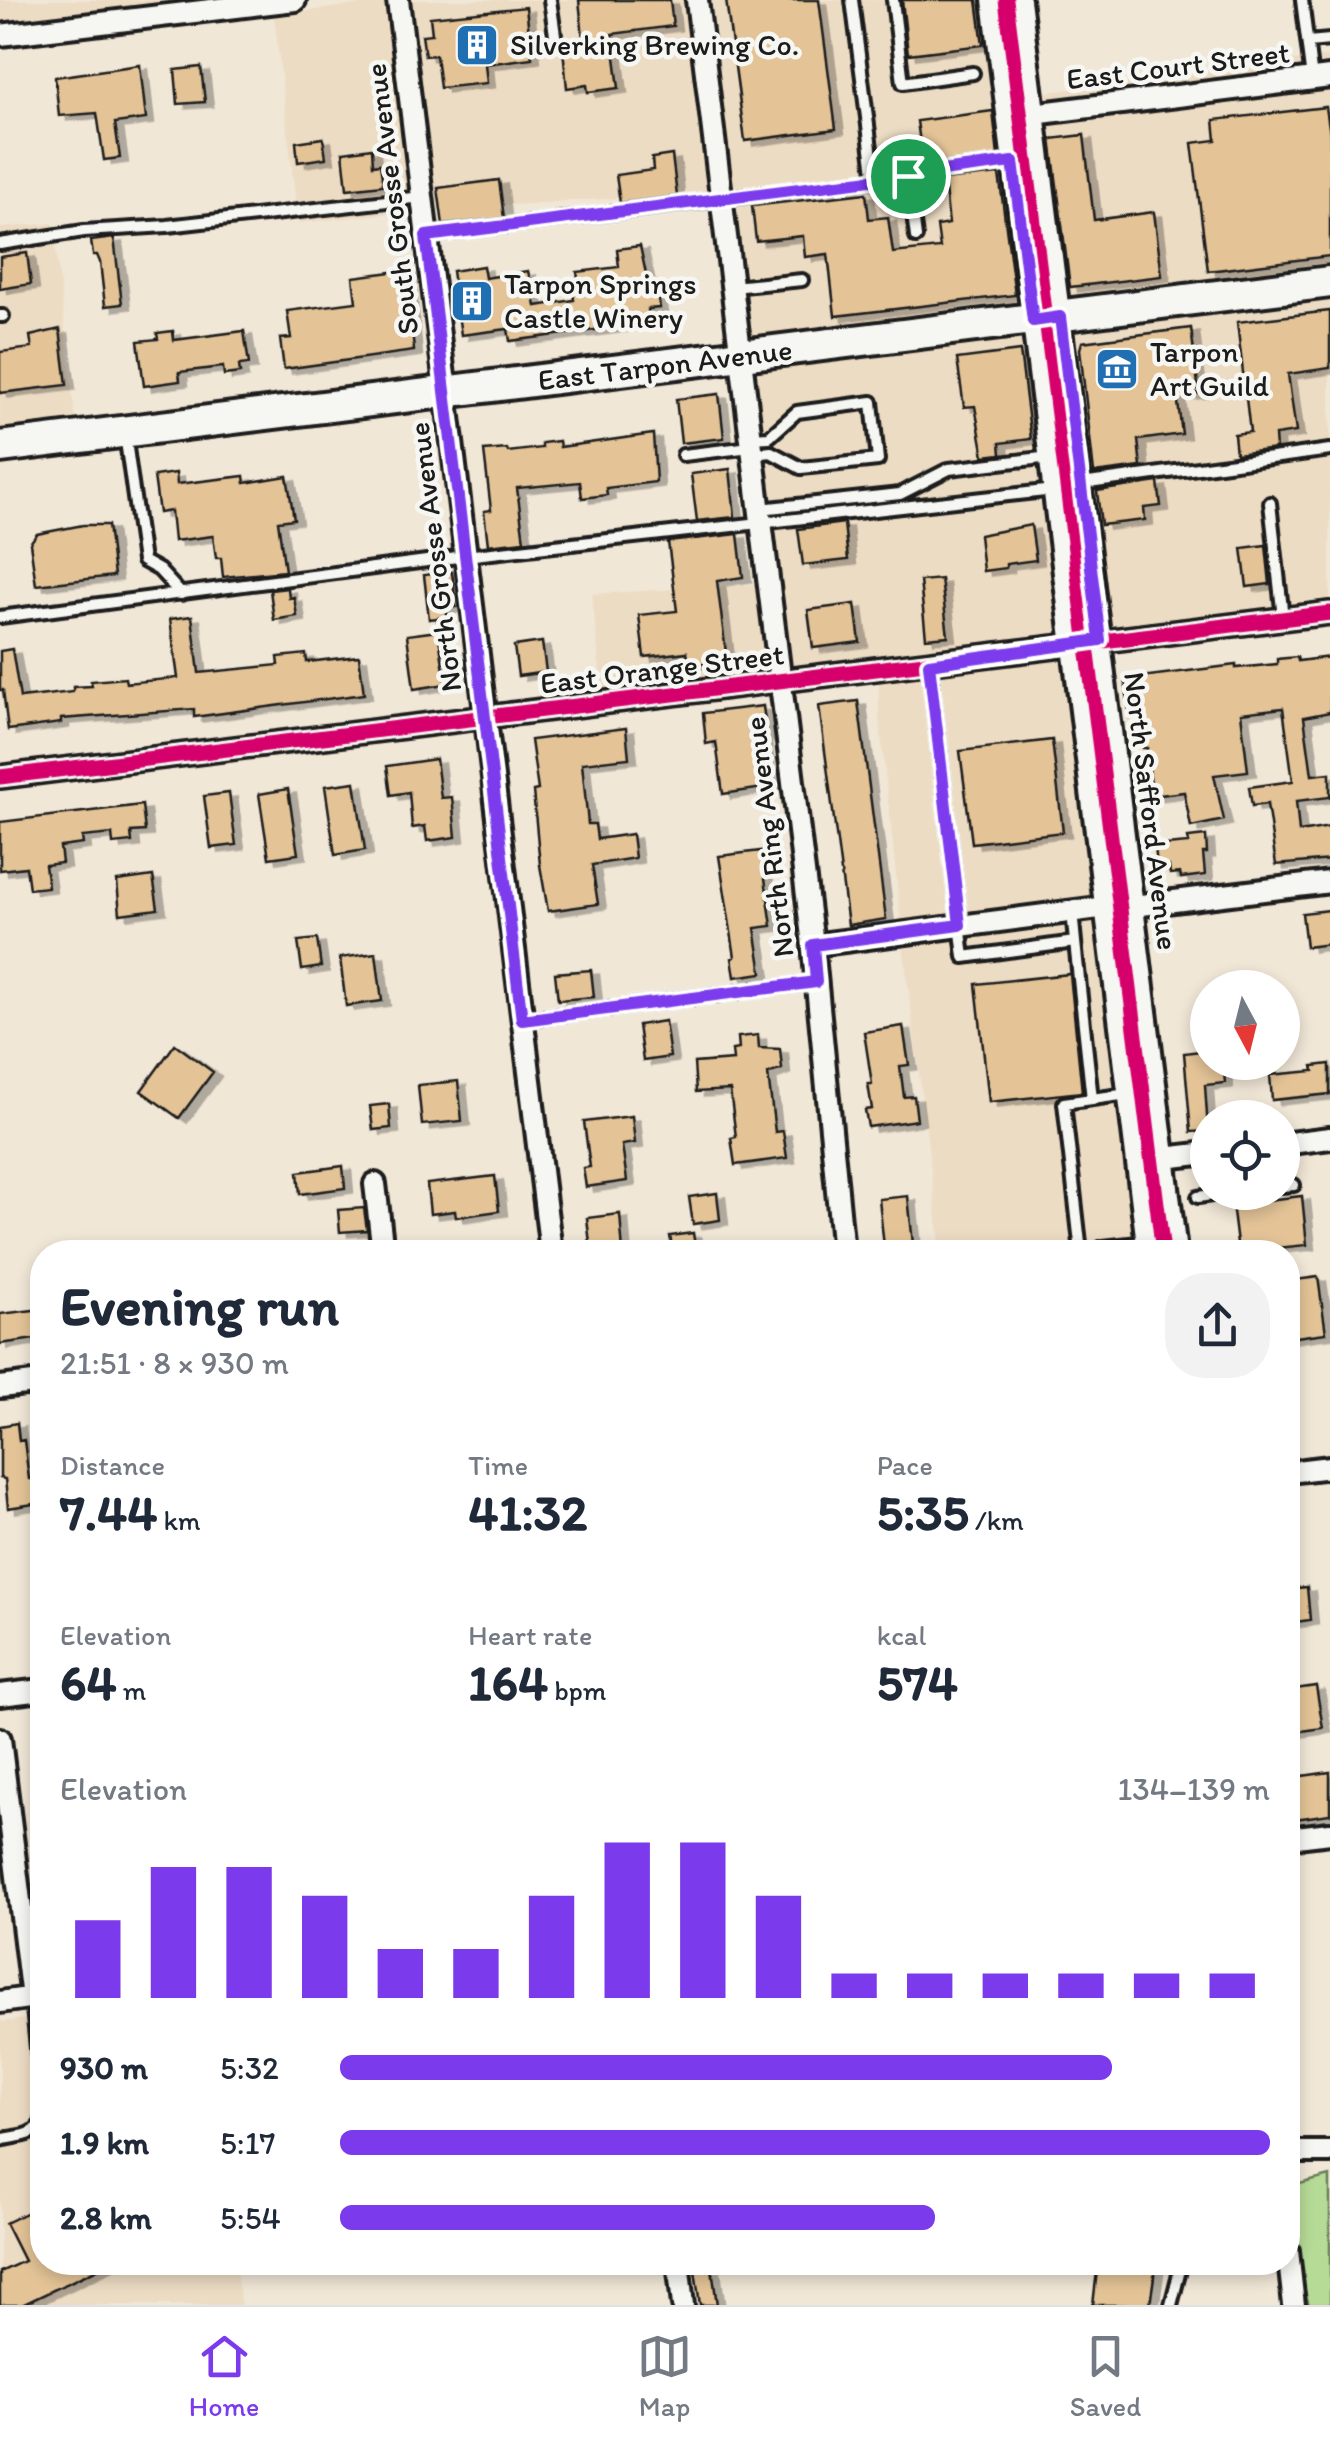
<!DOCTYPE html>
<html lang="en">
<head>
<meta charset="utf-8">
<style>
	:root { --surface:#fff; --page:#f2f2f3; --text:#1f2937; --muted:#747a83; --line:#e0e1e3; --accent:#7c3aed }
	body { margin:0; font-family:Itim,sans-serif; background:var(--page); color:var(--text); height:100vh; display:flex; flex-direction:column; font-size:38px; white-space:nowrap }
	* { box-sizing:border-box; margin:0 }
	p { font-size:32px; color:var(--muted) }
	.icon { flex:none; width:55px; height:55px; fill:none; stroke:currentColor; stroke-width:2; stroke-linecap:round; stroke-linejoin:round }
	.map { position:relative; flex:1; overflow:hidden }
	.side { position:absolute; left:30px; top:1240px; width:1270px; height:1035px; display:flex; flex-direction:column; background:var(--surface); border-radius:40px; box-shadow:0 5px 15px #0003 }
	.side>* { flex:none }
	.needle { width:65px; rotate:173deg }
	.controls { position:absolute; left:1190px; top:970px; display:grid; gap:20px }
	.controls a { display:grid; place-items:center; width:110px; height:110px; border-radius:50%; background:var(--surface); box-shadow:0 5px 15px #0003; font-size:50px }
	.pin { position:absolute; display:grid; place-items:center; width:85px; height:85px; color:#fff; margin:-42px; border:5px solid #fff; border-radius:50%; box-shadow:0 2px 10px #0007 }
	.round { display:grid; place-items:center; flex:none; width:105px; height:105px; border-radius:40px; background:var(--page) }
	.head { display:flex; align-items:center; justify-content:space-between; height:170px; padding:0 30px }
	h1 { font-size:55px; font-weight:800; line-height:75px }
	.metrics { display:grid; grid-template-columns:repeat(3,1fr); gap:15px; height:170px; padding:10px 30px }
	.metrics div { display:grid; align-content:center }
	.metrics b { font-size:50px; font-weight:800 }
	.metrics small { font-size:28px; font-weight:400 }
	.metrics p { font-size:28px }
	.chart { height:280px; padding:20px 30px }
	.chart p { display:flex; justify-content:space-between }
	.chart svg { width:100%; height:180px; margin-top:10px; stroke:var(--accent); stroke-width:6 }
	ul { padding:0 30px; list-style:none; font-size:32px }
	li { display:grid; grid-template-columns:160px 120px 1fr; align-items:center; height:75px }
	li i { height:25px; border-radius:12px; background:var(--accent) }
	.tabs { display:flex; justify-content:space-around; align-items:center; height:140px; border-top:2px solid var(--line); background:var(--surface); font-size:28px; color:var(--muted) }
	.tabs a { display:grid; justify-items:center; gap:5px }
	.tabs .current { color:var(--accent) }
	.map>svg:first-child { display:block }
	.built { fill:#eddcc4 }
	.green { fill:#b6db96; stroke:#697c59; stroke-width:2.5 }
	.building { fill:#e4c497; stroke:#1c1c1c; stroke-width:2.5; filter:url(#shadow) }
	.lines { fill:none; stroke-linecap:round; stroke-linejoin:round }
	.service-casing { stroke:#1c1c1c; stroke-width:18 }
	.minor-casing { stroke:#1c1c1c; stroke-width:28 }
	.secondary-casing { stroke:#1c1c1c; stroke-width:38 }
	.service { stroke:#f6f6f2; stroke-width:10 }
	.minor { stroke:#f6f6f2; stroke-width:20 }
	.secondary { stroke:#f6f6f2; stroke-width:30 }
	.cycleway-casing { stroke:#f6f6f2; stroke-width:21 }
	.cycleway { stroke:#d6006c; stroke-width:15 }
	.route-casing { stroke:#fff; stroke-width:20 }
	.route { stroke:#7c3aed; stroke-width:12 }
	.labels { text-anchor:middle; stroke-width:9; stroke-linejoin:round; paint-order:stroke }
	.poi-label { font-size:30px; fill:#1c1c1c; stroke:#f6f6f2; text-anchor:start }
	.street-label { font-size:30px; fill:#1c1c1c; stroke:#f6f6f2 }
</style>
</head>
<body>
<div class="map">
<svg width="1330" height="2305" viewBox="0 0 1330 2305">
	<defs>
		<filter id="shadow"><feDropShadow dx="8" dy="4.5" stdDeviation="0" flood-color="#0004"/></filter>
	</defs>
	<rect width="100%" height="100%" fill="#f1e7d7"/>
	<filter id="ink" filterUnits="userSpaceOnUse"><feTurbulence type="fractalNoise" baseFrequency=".01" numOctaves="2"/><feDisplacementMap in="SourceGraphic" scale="20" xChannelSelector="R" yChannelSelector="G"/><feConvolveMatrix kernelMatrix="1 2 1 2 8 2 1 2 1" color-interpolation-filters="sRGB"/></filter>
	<g filter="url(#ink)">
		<path class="built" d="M0 0H197L0 23Z
			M408 0H687L712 204 709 192 434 210Z
			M707 0H982L1021 311 750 344Z
			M387 1 413 211 298 223 274 15Z
			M1330 56V65L1042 101 1041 93Z
			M1330 89V271L1069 304 1045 124Z
			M53 223 76 426 0 436V228Z
			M1330 294V601L1109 627 1071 327Z
			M1024 334 1063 634 789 669 752 367Z
			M758 584 769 672 602 692 592 594Z
			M1065 657 1095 897 901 921 879 717V682Z
			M1098 920 1136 1237 1010 1252H941L903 945Z
			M42 2017V2262L235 2263 241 2305H0V2022Z"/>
		<path class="green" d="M1330 2176V2305H1309L1302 2280 1292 2186Z"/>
		<path class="building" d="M579 0H670L673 26 612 34 619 88 588 92 587 85 567 88 563 49 584 47Z
			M726 0H819L836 129 745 141Z
			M902 0H977L983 45 908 54Z
			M526 7 532 58 485 64 487 83 440 88 436 55 425 56 422 35 432 34 430 17Z
			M140 65 146 119 115 123 120 158 104 160 97 113 59 116 55 77Z
			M201 67 205 102 178 104 175 70Z
			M1326 107 1330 134V256L1208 271 1192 143 1216 140 1214 120Z
			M993 111 998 156 923 165 917 121Z
			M1084 135 1094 220 1154 212 1162 276 1070 287 1051 139Z
			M323 138 326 158 298 162 296 142Z
			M372 148 373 165 380 164 383 185 347 189 343 152Z
			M672 155 677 196 620 203 616 175 653 170 652 158Z
			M999 174 1015 295 835 316 828 254 805 257 803 236 756 241 752 206 866 193 869 219 888 217 893 253 940 248 937 226 949 224 944 180Z
			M499 180 504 218 443 225 438 188Z
			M114 238 122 304 105 306 100 262 97 255H93L91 241Z
			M640 246 648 283 656 282 660 308 648 309 649 317 641 324 510 341 508 329 461 335 452 271 483 266 485 278 528 271 536 306 574 300 573 292 580 291 577 272 619 267 617 249Z
			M27 253 31 284 0 289V257Z
			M407 270 414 351 284 369 280 339 291 338 287 311 356 302 353 277Z
			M1330 311V368L1288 374 1296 432 1275 435 1276 449 1236 454 1234 434 1250 432 1237 322Z
			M1191 328 1199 393 1177 395 1182 434 1138 440 1141 467 1094 473 1080 349 1082 342Z
			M60 329 67 385 0 393V352L32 348 30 336Z
			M173 331 174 340 244 331 249 364 239 365 240 373 224 375 223 367 179 372 180 381 144 386 138 341 158 339 157 333Z
			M1020 351 1031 439 1000 443 1001 454 984 456 975 406 964 407 957 359Z
			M719 394 724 438 681 443 676 399Z
			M653 434 656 482 606 488 607 495 582 498 580 482 517 488 524 541 488 545 484 511 491 510 484 451 507 449 508 452 542 448V443L559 441 560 447Z
			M730 469 735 517 697 521 691 474Z
			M176 473 177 484 244 476 245 483 287 476 294 519 278 521 285 571 223 577 221 558H216L213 536 174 541 171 511 159 513 154 476Z
			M1158 482 1161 506 1144 508 1145 520 1101 525 1097 491Z
			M844 523 848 560 803 565 798 529Z
			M83 525H108L114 576 36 585 30 543 37 534Z
			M1031 525 1036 560 1006 564V568L983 571 979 535Z
			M738 534 743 577 717 581 727 661 689 665 687 652 644 657 639 615 677 611 668 542Z
			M1266 545 1270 584 1247 587 1242 548Z
			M452 572 456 607 447 608V617L429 619 424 575Z
			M941 579 948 636 926 638 920 581Z
			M288 588 289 598 294 597 297 616 274 620 270 590Z
			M855 604 860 642 813 648 808 610Z
			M192 616 199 673 279 665 278 657 306 654 307 662 359 656 364 694 194 717V709L61 719V723L8 730 3 690H0V651L12 649 20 698 73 692V687L92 686 91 681 125 678 126 683 178 678 170 619Z
			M438 631 446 684 414 689 407 635Z
			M542 642 546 672 518 676 514 646Z
			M1297 657 1298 661 1330 657V712L1304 717 1312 775 1330 773V797L1296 801 1299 832 1330 827V860L1276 865 1267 804 1252 806 1249 787 1293 781 1283 708 1241 713 1248 771 1214 775 1224 820 1191 827 1184 792 1152 796 1147 748H1143L1139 717 1130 718 1125 679 1236 665V668L1277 664V659Z
			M858 701 886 919 848 925 819 706Z
			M763 706 767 737H763L770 787 723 794 716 742 706 744 703 713Z
			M626 728 629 758 582 763 588 824H595L597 839 632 834 635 858 592 865 598 904 548 911 540 865 533 791 538 790 531 740Z
			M1052 740 1063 832 972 843 960 751Z
			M436 759 441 798 452 797 456 837 427 841 425 826 412 828 409 792 391 795 387 766Z
			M355 782 365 850 335 855 325 786Z
			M288 789 298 854 269 858 259 794Z
			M229 793 236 845 211 848 204 796Z
			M142 805 145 831 131 832 132 842 113 844 112 834 82 837 83 844 60 847 62 863 45 865 48 887 29 889 26 867 0 870V822Z
			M1206 836 1207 853H1203L1205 875 1181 878 1180 873 1170 874 1169 866 1157 867 1155 846 1189 843 1188 838Z
			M761 851 772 926 755 928 762 973 735 977 732 958 735 957 719 856Z
			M153 876 158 909 120 914 117 881Z
			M1330 910V944L1306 947 1302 913Z
			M317 939 321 967 302 970 298 941Z
			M376 953 382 1001 346 1006 340 958Z
			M591 970 594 997 558 1000 555 973Z
			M1070 974 1082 1092 989 1102 976 984Z
			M665 1021 670 1057 643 1061 638 1025Z
			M903 1026 909 1065 900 1066 904 1097 914 1096 917 1120 868 1127 865 1110 872 1109 868 1084H872L864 1032Z
			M758 1035 759 1048 780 1049 782 1069 768 1074 775 1132 783 1131 787 1158 735 1165 731 1138 736 1137 730 1090 696 1092 694 1063 733 1060 732 1050 739 1049 738 1037Z
			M175 1044 213 1072 179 1118 141 1091Z
			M1208 1050V1062H1223L1225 1083 1205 1085 1208 1131 1191 1132 1184 1053Z
			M1330 1064V1094L1272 1100 1270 1075 1314 1071 1313 1066Z
			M458 1081 462 1121 422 1125 418 1085Z
			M389 1104 391 1128 373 1130 370 1106Z
			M632 1116 635 1143 622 1145 627 1181 586 1187 583 1168 590 1167 584 1122Z
			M343 1166 345 1188 300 1194 298 1172Z
			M495 1176 499 1211 456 1217 455 1211 430 1214 427 1184Z
			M717 1193 720 1220 693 1224 689 1197Z
			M908 1196 913 1244 884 1247 879 1199Z
			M1302 1196 1307 1245 1238 1252 1232 1204Z
			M364 1208 367 1230 340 1232 338 1210Z
			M620 1214 623 1252H591L587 1218Z
			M693 1233 696 1252H673L670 1236Z
			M1318 1277 1326 1333 1288 1338V1281Z
			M42 1309V1338L0 1344V1314Z
			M17 1423 19 1441 24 1440 29 1479 36 1478 40 1503 8 1508 5 1479 0 1478V1426Z
			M1307 1587 1310 1620 1288 1623V1589Z
			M1316 1686 1323 1728 1288 1733V1690Z
			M1330 1772V1814L1288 1820V1778Z
			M42 2205V2262H112L22 2305H0V2272L24 2261 5 2223Z
			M1098 2262H1156L1150 2305H1093Z
			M712 2268 717 2305H700L695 2270Z"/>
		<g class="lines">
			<g class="service-casing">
				<path id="service" d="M550 0 556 42
					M852 0 875 180
					M893 0 903 83 973 73
					M1302 0 1312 79
					M1308 42 1330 40
					M908 175 916 237
					M426 236 1013 163
					M0 244 84 231 167 226 422 197
					M733 287 802 280
					M0 316H3
					M125 434 143 561 159 570 181 594
					M751 438 769 437 797 412 872 402 878 460 801 468 771 452 754 454
					M683 455 751 447
					M1081 484 1330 450
					M1270 503 1283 618
					M760 509 900 494 949 469 1050 457
					M0 617 465 556 1054 490
					M929 664 964 957 1075 942 1072 911
					M1075 942 1092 1099 1128 1094
					M522 1020 816 982
					M1282 1186 1294 1185
					M1198 1197 1232 1192
					M1081 1252 1064 1103 1092 1099
					M32 1998 42 2099
					M0 2140C16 2135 35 2139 42 2120
					M1171 2305 1182 2262"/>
			</g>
			<g class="minor-casing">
				<path id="minor" d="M398 0 551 1252
					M697 0 813 945 843 1252
					M993 0 1148 1252
					M1020 0 1176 1252
					M0 35 295 0
					M1033 114 1330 77
					M0 777 1330 613
					M1133 906 1330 882
					M813 945 1107 907
					M1282 1144 1330 1138
					M1164 1158 1208 1153
					M375 1184 383 1252
					M1104 1252 1147 1247
					M0 1387 42 1382
					M1288 1472 1330 1467
					M0 1695 42 1690
					M0 1739 32 1998
					M1288 1838 1330 1833
					M0 2002 42 1996
					M1288 2152H1330
					M1288 2251 1294 2305
					M678 2262 683 2305"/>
			</g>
			<g class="secondary-casing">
				<path id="secondary" d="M0 447 1330 282"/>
			</g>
			<use href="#service" class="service"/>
			<use href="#minor" class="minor"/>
			<use href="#secondary" class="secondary"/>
			<g class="cycleway-casing">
				<path id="cycleway" d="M1006 0 1163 1252
					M0 777 1330 613"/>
			</g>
			<use href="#cycleway" class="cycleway"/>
		</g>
	</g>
	<g class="lines" filter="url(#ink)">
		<g class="route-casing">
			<path id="route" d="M1013 162 1033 321 1060 317 1100 640 929 664 960 925 813 945 816 982 522 1020 426 236Z"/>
		</g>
		<use href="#route" class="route"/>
	</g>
	<defs>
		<g id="building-square" transform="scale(2.25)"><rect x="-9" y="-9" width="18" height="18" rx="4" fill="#1f6fb2" stroke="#f6f6f2"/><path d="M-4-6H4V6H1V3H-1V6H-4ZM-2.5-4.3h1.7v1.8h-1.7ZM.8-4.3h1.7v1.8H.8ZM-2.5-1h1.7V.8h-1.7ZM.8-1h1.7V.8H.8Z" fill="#fff"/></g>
		<g id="museum-square" transform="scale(2.25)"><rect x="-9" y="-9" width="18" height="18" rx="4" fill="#1f6fb2" stroke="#f6f6f2"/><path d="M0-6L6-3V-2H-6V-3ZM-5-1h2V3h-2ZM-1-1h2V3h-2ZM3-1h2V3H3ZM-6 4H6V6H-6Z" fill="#fff"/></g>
	</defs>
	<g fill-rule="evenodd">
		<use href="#building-square" x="477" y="45"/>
		<use href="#building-square" x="472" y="301"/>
		<use href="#museum-square" x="1117" y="369"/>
	</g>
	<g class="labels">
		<g class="poi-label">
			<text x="510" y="55">Silverking Brewing Co.</text>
			<text x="504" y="294">Tarpon Springs<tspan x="504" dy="34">Castle Winery</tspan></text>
			<text x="1150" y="362">Tarpon<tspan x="1150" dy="34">Art Guild</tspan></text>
		</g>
		<g class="street-label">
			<text transform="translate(1178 66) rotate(-7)" y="10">East Court Street</text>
			<text transform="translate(392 199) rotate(-97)" y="10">South Grosse Avenue</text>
			<text transform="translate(665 365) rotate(-7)" y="10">East Tarpon Avenue</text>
			<text transform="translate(435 557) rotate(-97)" y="10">North Grosse Avenue</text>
			<text transform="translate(662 669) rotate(-7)" y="10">East Orange Street</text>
			<text transform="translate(1151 811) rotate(83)" y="10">North Safford Avenue</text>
			<text transform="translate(769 837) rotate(-97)" y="10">North Ring Avenue</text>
		</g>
	</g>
</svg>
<div class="controls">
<a><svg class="needle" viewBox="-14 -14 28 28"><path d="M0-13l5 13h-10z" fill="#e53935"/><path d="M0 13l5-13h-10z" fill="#747a83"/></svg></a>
<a><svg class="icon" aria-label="locate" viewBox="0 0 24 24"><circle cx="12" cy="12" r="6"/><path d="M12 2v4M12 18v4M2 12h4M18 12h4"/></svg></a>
</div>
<div class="pin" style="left:908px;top:176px;background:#1e9e55"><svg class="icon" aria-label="arrive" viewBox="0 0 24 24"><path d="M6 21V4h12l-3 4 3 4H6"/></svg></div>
<section class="side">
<div class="head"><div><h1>Evening run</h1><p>21:51 · 8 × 930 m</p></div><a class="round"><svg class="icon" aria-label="share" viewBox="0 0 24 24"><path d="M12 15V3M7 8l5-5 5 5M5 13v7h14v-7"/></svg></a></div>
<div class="metrics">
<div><p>Distance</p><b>7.44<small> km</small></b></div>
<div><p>Time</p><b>41:32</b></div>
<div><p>Pace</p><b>5:35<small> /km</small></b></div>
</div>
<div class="metrics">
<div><p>Elevation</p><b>64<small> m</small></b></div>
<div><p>Heart rate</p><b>164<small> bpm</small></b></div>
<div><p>kcal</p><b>574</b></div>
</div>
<div class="chart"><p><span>Elevation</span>134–139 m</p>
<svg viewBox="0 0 160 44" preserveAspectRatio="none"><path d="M5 44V25M15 44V12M25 44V12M35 44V19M45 44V32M55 44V32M65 44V19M75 44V6M85 44V6M95 44V19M105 44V38M115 44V38M125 44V38M135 44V38M145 44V38M155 44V38"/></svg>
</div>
<ul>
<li><b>930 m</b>5:32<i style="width:83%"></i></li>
<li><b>1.9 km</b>5:17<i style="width:100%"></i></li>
<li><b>2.8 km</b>5:54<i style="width:64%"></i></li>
</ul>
</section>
</div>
<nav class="tabs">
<a class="current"><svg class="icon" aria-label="home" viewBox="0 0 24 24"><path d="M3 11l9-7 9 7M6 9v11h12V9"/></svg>Home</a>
<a><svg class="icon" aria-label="map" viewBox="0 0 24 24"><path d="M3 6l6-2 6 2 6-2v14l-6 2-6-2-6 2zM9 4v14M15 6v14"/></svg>Map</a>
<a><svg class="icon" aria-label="saved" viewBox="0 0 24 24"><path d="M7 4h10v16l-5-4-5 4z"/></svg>Saved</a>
</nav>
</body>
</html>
